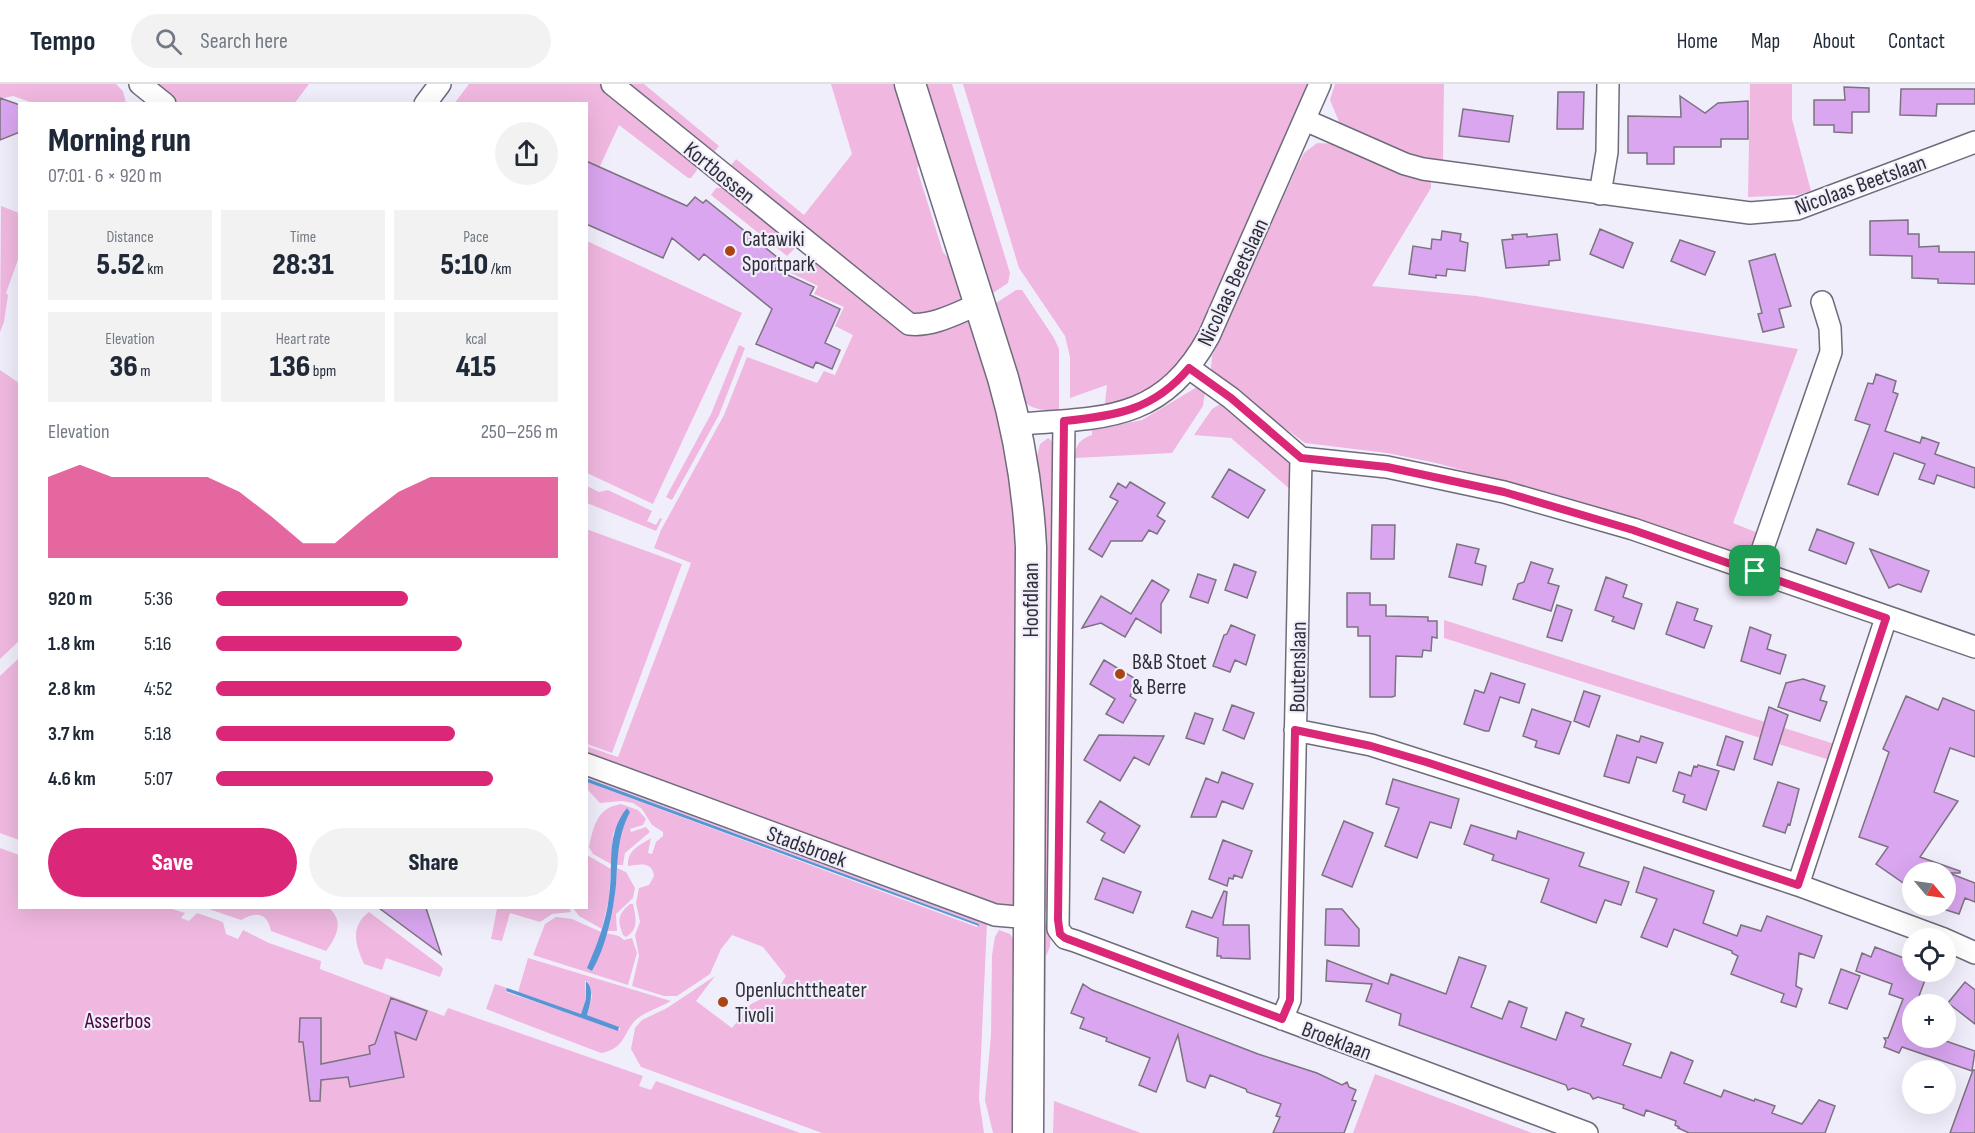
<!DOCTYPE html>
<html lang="en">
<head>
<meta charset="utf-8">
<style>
	:root { --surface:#fff; --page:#f2f2f3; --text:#1f2937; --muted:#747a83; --line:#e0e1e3; --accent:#db2777 }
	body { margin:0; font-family:"Sofia Sans Condensed",sans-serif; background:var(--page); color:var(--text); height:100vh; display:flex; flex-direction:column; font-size:22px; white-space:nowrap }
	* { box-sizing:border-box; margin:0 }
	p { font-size:20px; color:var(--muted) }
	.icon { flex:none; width:33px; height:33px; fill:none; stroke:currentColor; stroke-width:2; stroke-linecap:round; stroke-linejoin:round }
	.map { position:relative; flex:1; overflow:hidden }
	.drawer { position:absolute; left:18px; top:18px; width:570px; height:807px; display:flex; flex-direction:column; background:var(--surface); border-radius:0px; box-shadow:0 6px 24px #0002 }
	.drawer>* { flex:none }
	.needle { width:39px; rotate:119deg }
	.tools { position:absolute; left:1902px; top:778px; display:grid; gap:12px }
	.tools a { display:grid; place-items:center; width:54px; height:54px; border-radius:50%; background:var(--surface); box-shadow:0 6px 24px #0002; font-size:30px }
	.pin { position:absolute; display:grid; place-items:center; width:51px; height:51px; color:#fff; margin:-26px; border-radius:12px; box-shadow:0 3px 9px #0006 }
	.round { display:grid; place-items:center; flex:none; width:63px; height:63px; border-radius:32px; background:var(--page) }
	.headline { display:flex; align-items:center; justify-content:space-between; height:102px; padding:0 30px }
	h1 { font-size:33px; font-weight:800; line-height:45px }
	.stats { display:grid; grid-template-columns:repeat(3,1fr); gap:9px; height:102px; padding:6px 30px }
	.stats div { display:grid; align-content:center; border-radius:0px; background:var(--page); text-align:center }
	.stats b { font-size:30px; font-weight:800 }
	.stats small { font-size:16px; font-weight:400 }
	.stats p { font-size:16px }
	.chart { height:168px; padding:12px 30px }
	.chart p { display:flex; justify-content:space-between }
	.chart svg { width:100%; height:108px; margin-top:6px; fill:var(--accent); opacity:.7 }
	.button { display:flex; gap:12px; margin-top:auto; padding:12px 30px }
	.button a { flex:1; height:69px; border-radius:36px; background:var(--accent); color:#fff; font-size:24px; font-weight:800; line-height:69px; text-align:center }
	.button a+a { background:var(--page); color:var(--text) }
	ul { padding:0 30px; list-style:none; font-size:20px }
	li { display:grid; grid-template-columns:96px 72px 1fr; align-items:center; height:45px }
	li i { height:15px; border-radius:8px; background:var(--accent) }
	header { display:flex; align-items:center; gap:36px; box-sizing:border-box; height:84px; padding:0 30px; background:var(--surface); border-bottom:2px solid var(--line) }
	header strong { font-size:28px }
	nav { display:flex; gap:33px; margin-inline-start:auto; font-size:21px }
	.search { width:420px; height:54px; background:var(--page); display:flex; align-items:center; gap:15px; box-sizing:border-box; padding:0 21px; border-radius:33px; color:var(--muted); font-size:22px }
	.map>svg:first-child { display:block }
	.green { fill:#f0b8e0 }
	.water { fill:#5796d4 }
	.building { fill:#d9a6ef; stroke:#7c7280; stroke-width:1.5 }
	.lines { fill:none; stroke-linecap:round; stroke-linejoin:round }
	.street-casing { stroke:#6e6c7b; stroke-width:24 }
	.secondary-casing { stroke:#6e6c7b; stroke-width:33 }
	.street { stroke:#fff; stroke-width:21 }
	.secondary { stroke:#fff; stroke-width:30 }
	.route-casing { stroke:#fff; stroke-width:12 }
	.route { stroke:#db2777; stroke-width:8 }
	.poi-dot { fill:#a94515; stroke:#f1eefc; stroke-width:2 }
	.labels { text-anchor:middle; stroke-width:4.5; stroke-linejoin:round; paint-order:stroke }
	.street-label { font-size:22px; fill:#302f36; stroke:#f1eefc }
	.poi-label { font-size:22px; fill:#302f36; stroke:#f1eefc; text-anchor:start }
	.park-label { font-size:22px; fill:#4b083f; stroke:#f1eefc }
</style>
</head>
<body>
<header>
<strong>Tempo</strong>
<div class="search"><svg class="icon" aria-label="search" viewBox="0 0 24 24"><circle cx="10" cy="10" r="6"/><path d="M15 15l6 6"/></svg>Search here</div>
<nav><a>Home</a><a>Map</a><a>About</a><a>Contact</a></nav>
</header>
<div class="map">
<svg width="1975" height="1049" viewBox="0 0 1975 1049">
	<rect width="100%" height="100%" fill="#f1eefc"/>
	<path class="green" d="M0 0H116L123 7 126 19H33L13 12 0 15Z
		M154 0H309L294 20 179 19Z
		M469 0H603L695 75 697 86 691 94H688L619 41 587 110 586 20H454Z
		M623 0H644L719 62 711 72Z
		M831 0H898L921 73 917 85 943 168 955 181 966 219 916 235 728 85 736 75 804 131 852 70Z
		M923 0H952L1010 189 1008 199 993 209 957 110Z
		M963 0H1310L1203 242 1178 285 1142 312 1110 321 1105 319 1107 301 1070 314V273L1065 252 1019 184Z
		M1335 0H1444L1443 77 1412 71 1340 40 1330 16Z
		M1750 0H1792V35L1811 107 1798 111 1748 113Z
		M1317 59 1338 60 1431 95V104L1372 202 1476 212 1798 265 1733 439 1758 449 1748 474 1591 422 1436 379 1387 369 1305 359 1214 292 1211 284 1212 272 1297 83 1304 69Z
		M716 104H730L797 162 787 172 711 111Z
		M1 122 19 129V173L6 209 8 211 4 238 0 248Z
		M587 157 742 229 653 420 587 389Z
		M811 169 909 248 969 229 1006 348 1017 418 1018 819 1011 826 587 674 586 662 618 673 691 479 654 464 661 446 724 331 747 273 817 299 824 287 835 291 853 251 835 242 844 223 814 210 818 202 791 189Z
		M1016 206H1022L1054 254 1059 265V326C1043 326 1034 327 1022 316L996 219Z
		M739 261 745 264 719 331 672 416 666 413 711 330Z
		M0 286 19 299 20 556 0 575Z
		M1197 303 1205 308 1203 322 1172 369 1075 374C1075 361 1080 355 1092 351V346L1142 336Z
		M1222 319 1272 360 1290 379 1292 407 1231 354 1194 351 1212 325Z
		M1048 354 1054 359 1050 826 1042 828 1036 376 1040 360Z
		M587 402 599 408 608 406 652 427 647 437 656 441 660 434 662 435 656 447 587 419Z
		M586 445 682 480 612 669 587 660Z
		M1444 536 1841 662 1836 678 1444 554Z
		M19 574V756L0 749V592Z
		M586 685 987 839 979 1015 984 1049H822L641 983 631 965 635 944 642 936 667 924 715 892 696 917 732 944 751 920 776 908 786 892 763 863 732 851 721 865 710 890 677 912H664L632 902 639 872 635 851 640 838 636 819 639 804 649 801 654 792C652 776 638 781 628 782 627 766 639 762 651 754L648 769 652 770 656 758 663 752V748L652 741 642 725 633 719 622 717 600 719 587 705V698L977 843 979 840 587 694Z
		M621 720 638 726 646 735 643 741 630 745 631 748 646 743 650 748 625 769 623 781H617C616 761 621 745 630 728L627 724 613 750 611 780 593 770 589 763C594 741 597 724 621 720Z
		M0 764 19 771 20 824H169L185 829 181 834 189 837 197 829 223 838 226 850 238 855 243 846 269 859 321 877 320 885 444 932 448 924 643 992 639 1002 651 1006 656 997 800 1049H0Z
		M587 771 611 785 609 814 602 845 579 832 573 824H586Z
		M617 784 626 788 635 804 633 814 616 830 617 847H606L614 816Z
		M630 820H633C636 834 639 845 626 853L623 851C617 836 618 830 630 820Z
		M206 824H329C345 838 336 853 326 867L271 847C267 827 255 828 241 836Z
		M491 824H569L571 828 552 830 540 838 510 829 502 857 491 855 497 825Z
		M369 828 441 882 443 885 440 893 386 874 382 886 364 880C356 862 349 843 369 828Z
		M556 833 572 835 601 848 593 886 606 849 619 852 624 856 632 854 637 869 628 901 533 871 545 840Z
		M1046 838 1051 842 1050 863 1046 872 1044 1049H1038L1040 839Z
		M999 846 1010 850 1015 858 1017 1049H993L985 1016 991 951 992 871 995 853Z
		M528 874 671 917C661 923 650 926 641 932 622 944 629 964 601 969L486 925 495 900 507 904 506 908 620 946V944L587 931 592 912 588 897H585L586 915 581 930 518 908Z
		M1375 990 1532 1049H1353Z
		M1054 1017 1141 1049H1053Z"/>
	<path class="water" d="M586 694 979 840V842L587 698Z
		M627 724 630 728C617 753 618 774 616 801 613 829 606 863 592 887L587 884C597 861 606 838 609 813 614 781 605 751 627 724Z
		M586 897C595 905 590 920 587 931L619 943 618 947 506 907 507 904 581 930 586 915Z"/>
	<path class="building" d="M1844 3 1869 4V28H1852V49L1834 48V41H1814V16H1845Z
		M1901 5H1975V20H1937L1936 32 1900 31Z
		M1558 8H1584L1583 45H1557Z
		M1680 12 1705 29 1718 19 1748 17V55H1721V63H1674V80H1647V69H1628V32L1681 33Z
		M0 14 20 21V48L0 56Z
		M1463 25 1513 32 1509 58 1459 52Z
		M586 77 687 122 695 113 703 119 706 116 782 177 775 185 814 203 810 211 840 225 825 259 840 266 832 285 816 278 813 284 756 260 772 225 704 170 699 176 672 154 663 174 586 140Z
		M1908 136V150H1919V163L1939 162V168H1975V200L1938 199V195L1912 194V172L1870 171V137Z
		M1600 145 1633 159 1623 184 1590 170Z
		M1442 147 1461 150 1460 157 1468 159 1465 187 1447 185 1446 192 1436 191V194L1409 190 1413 162 1431 165 1432 155 1441 156Z
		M1527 150V153L1557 150 1560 176 1549 177V181L1506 184 1502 156 1513 155 1512 151Z
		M1680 156 1715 168 1705 191 1671 177Z
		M1775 170 1791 222 1779 225 1784 243 1763 248 1758 230 1762 229 1749 177Z
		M1876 290 1896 297 1893 308 1898 310 1885 347 1920 359 1922 353 1939 359 1935 370 1975 384V404L1937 391 1934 400 1919 395 1925 380 1894 369 1878 411 1848 400 1870 341 1855 336 1868 299 1873 300Z
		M1229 385 1265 406 1248 434 1212 413Z
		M1130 398 1165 419 1157 432 1165 437 1157 450 1149 446 1142 457H1111L1102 473 1089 465 1118 417 1110 413 1118 399 1126 404Z
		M1372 441H1395L1394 475H1371Z
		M1817 445 1854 459 1846 480 1809 466Z
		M1457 460 1479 465 1475 479 1486 482 1482 501 1449 493Z
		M1870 465 1929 487 1921 508 1898 500 1889 504Z
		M1531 478 1553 485 1548 499 1559 502 1551 527 1513 515 1518 500 1524 498Z
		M1234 480 1256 488 1247 514 1225 506Z
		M1198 490 1216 496 1208 519 1190 513Z
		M1606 493 1627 501 1623 513 1642 520 1634 545 1612 537 1614 533 1595 526Z
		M1152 496 1169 506 1161 520V549L1136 534 1125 553 1101 539 1082 544 1101 512 1131 530Z
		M1347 509H1370V521H1386V532L1428 533V537H1437V554L1432 553 1431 567 1423 566 1422 573 1396 572 1395 612 1392 613H1370V552H1358V543H1347Z
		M1677 518 1698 525 1694 536 1712 542 1704 564 1666 550Z
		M1557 521 1572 526 1562 557 1547 553Z
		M1231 541 1255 551 1246 581 1235 576 1230 588 1213 582 1224 551 1227 550Z
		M1750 543 1771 551 1767 565 1786 571 1780 590 1741 577Z
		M1104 576 1139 597 1130 612 1136 616 1123 639 1106 630 1115 615 1090 600Z
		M1491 589 1525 600 1519 619 1500 613 1489 647H1485L1464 640 1475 606 1484 609Z
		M1803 595 1825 602 1820 616 1827 618 1820 637 1778 623 1786 599Z
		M1584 607 1600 612 1589 643 1574 637Z
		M1906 612 1938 626 1943 614 1975 627V673L1950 664 1934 708 1958 717 1920 773 1960 787V789H1949L1975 799V818L1965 814 1959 830 1946 826V789H1912V805L1876 780 1888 763 1859 753 1889 668 1883 665Z
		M1232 621 1254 629 1244 655 1223 646Z
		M1769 623 1788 631 1772 681 1754 675Z
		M1532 625 1571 638 1559 670 1535 663 1537 657 1523 652Z
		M1195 629 1213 635 1204 660 1186 654Z
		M1099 651 1164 652 1149 681 1134 673 1120 697 1084 676Z
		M1617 651 1639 658 1641 652 1663 659 1656 679 1637 673 1629 699 1604 692Z
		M1726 652 1743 658 1734 686 1717 681Z
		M1698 681 1719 687 1706 726 1683 718 1685 711 1673 707 1679 688 1691 692 1694 682 1697 683Z
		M1222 688 1253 700 1243 725 1222 717 1216 733H1191L1206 694 1218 699Z
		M1393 695 1459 715 1451 744 1430 738 1417 774 1385 762 1399 724 1386 720Z
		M1778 698 1799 705 1790 741 1788 740 1785 749 1763 742Z
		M1100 717 1140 742 1124 769 1101 756 1105 749 1087 738Z
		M1344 737 1373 749 1352 803 1322 791Z
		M1471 741 1516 755 1518 747 1584 769 1579 782 1629 798 1621 821 1605 816 1596 839 1541 818 1549 795 1492 776 1494 771 1464 760Z
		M1223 756 1252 767 1242 794 1234 791 1233 795 1229 794 1227 802 1209 795Z
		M1644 783 1714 807 1703 839 1737 852 1741 841 1761 847 1767 832 1822 852 1814 874 1799 869 1796 902 1802 905 1796 923 1781 918 1784 910 1731 890 1738 872 1732 869V867L1674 845 1667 863 1641 853 1657 815 1636 808Z
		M1103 794 1141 808 1133 829 1095 815Z
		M1224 807 1227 808 1223 841H1249L1250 875 1221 874V872H1217L1218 854 1186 843 1192 827 1212 834Z
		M379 824H426L441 870Z
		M1326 825H1342L1359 845V862L1325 861Z
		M1875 863 1912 877V888H1928L1916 920 1912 919V954H1937L1975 967 1972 987 1902 963 1899 969 1884 963 1886 957 1884 954H1888L1903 915 1889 910 1892 900 1856 887 1862 869 1871 873Z
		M1459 873 1486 882 1471 923 1502 935 1509 917 1527 924 1521 943 1556 956 1566 928 1584 935 1581 942 1631 960 1623 981 1661 994 1671 968 1693 977 1684 999 1721 1013 1724 1006 1754 1017 1755 1015 1775 1022 1772 1029 1802 1040 1819 1016 1835 1022 1825 1049H1689L1678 1044 1679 1043 1675 1041 1676 1037 1646 1026 1644 1032 1623 1024 1624 1021 1598 1013 1593 1015 1590 1010 1573 1004 1568 1006 1566 1001 1399 941 1401 930 1366 917 1372 900 1326 897 1327 876 1388 900 1391 890 1446 910Z
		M1841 885 1860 892 1847 925 1829 919Z
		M1965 898 1975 906V940L1948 919Z
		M1083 900 1092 906 1258 970 1317 989 1342 1001 1347 998 1349 1003 1356 1006 1352 1016 1356 1017 1344 1049H1273L1280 1033 1276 1032 1281 1020 1247 1008 1246 1005 1210 991 1205 1004 1187 997 1178 951 1156 1008 1139 1001 1150 974 1106 957 1107 954 1080 944 1084 934 1071 929Z
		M391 914 427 927 416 956 395 948 404 993 350 1003 348 993 321 996 320 1017H310L303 958H299L300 934H321V980L370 970 369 962 375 960Z
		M1973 986H1975V1049H1950Z"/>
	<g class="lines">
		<g class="street-casing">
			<path id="street" d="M140 0 165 20
				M612 0 909 240C933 243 959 228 981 219
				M425 20 440 0
				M1305 36 1405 80 1423 85 1750 129 1797 125 1975 58
				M1600 110 1607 68 1608 0
				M1189 284 1231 314 1301 374 1387 383 1504 408 1633 445 1975 563
				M1064 337 1058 845 1065 854 1075 857 1587 1049
				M1016 340C1104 334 1162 338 1209 252L1320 0
				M1755 487 1831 268 1830 244 1822 218
				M1295 646 1371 661 1481 696 1798 801 1944 855
				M586 680 995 831 1029 834
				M1798 801 1886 534
				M1946 856 1975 869
				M1282 935 1290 916 1301 374"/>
		</g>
		<g class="secondary-casing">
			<path id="secondary" d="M910 0 1003 294C1019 350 1028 405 1031 463L1028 1049"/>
		</g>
		<use href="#street" class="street"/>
		<use href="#secondary" class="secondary"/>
	</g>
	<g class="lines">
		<g class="route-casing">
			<path id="route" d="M1189 284 1231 314 1301 374 1387 383 1504 408 1633 446 1886 534 1798 801 1426 678 1371 662 1295 646 1290 916 1282 935 1065 854 1060 850 1058 836 1064 337C1116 332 1154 326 1189 284Z"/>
		</g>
		<use href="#route" class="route"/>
	</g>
	<g class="poi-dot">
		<circle cx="730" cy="167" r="6"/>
		<circle cx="1120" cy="590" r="6"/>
		<circle cx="723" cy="918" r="6"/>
	</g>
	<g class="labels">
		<g class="street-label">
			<text transform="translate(720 88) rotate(39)" y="8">Kortbossen</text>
			<text transform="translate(1860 100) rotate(-20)" y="8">Nicolaas Beetslaan</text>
			<text transform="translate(1232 198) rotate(-65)" y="8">Nicolaas Beetslaan</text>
			<text transform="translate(1030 516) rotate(-90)" y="8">Hoofdlaan</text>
			<text transform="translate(1297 583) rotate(-89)" y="8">Boutenslaan</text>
			<text transform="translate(807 762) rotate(20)" y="8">Stadsbroek</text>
			<text transform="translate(1337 956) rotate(21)" y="8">Broeklaan</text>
		</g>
		<g class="poi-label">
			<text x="742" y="162">Catawiki<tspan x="742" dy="25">Sportpark</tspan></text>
			<text x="1132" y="585">B&amp;B Stoet<tspan x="1132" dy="25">&amp; Berre</tspan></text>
			<text x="735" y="913">Openluchttheater<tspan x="735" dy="25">Tivoli</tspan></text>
		</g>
		<g class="park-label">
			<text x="118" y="944">Asserbos</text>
		</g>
	</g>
</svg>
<div class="tools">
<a><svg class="needle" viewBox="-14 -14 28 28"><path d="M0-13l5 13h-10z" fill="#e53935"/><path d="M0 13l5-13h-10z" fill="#747a83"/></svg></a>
<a><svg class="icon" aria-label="locate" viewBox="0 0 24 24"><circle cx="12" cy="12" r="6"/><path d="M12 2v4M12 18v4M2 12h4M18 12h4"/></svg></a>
<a>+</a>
<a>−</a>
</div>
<div class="pin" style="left:1755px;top:487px;background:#1e9e55"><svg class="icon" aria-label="arrive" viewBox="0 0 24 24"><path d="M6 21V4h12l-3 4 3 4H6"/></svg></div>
<section class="drawer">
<div class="headline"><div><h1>Morning run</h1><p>07:01 · 6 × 920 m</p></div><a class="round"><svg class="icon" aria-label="share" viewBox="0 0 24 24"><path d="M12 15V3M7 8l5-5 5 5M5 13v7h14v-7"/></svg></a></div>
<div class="stats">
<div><p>Distance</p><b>5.52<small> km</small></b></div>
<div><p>Time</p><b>28:31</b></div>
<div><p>Pace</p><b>5:10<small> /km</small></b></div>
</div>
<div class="stats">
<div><p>Elevation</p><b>36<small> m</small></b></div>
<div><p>Heart rate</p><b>136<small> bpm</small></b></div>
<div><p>kcal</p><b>415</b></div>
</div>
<div class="chart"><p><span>Elevation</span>250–256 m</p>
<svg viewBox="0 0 160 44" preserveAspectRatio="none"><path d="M0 44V11L10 6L20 11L30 11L40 11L50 11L60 17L70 27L80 38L90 38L100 27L110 17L120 11L130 11L140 11L150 11L160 11V44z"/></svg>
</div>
<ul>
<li><b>920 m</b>5:36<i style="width:56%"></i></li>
<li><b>1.8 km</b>5:16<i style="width:72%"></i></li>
<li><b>2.8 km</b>4:52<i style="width:98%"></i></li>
<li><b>3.7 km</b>5:18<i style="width:70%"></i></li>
<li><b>4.6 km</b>5:07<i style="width:81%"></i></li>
</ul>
<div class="button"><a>Save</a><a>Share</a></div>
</section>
</div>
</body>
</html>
